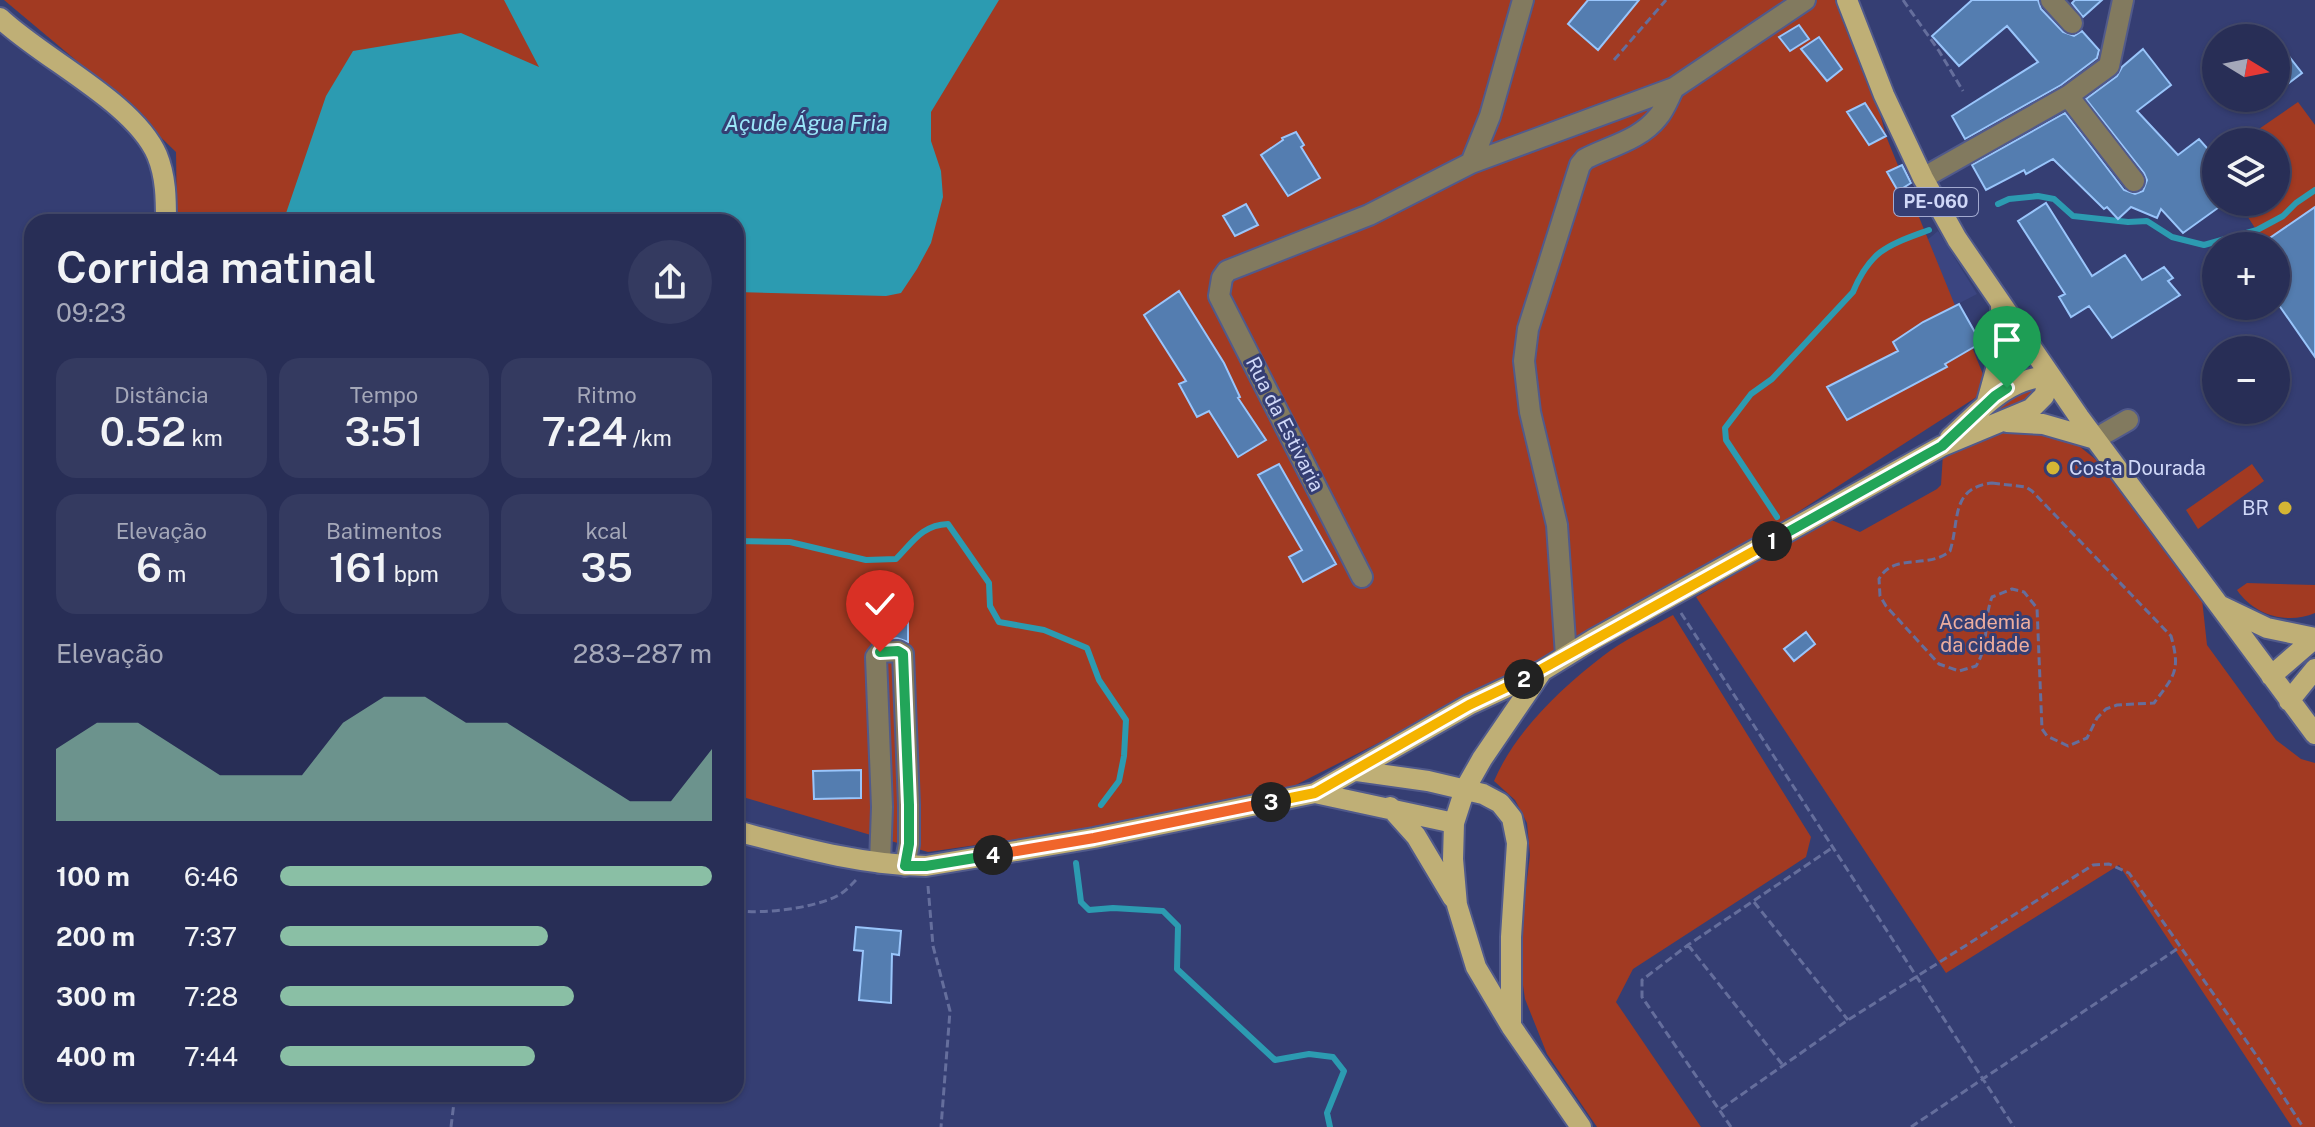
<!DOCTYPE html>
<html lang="pt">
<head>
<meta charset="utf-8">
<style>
	:root { --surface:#282e56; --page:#343a60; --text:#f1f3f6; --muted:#a5a8b9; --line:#444a6c; --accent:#8abfa5 }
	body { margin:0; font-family:"Public Sans",sans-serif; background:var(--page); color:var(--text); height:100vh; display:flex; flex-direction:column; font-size:30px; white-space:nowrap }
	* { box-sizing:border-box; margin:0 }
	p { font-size:26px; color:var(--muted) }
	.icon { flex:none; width:44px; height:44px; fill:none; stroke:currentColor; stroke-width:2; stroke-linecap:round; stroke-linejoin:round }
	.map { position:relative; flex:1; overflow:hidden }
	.sheet { position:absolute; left:24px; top:214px; width:720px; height:888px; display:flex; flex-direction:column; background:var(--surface); border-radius:24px; box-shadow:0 2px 6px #0004,0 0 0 2px var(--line) }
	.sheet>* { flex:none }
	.needle { width:52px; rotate:100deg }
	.buttons { position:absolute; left:2202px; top:24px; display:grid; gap:16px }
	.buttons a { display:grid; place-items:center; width:88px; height:88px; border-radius:50%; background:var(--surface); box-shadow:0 2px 6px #0004,0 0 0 2px var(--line); font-size:40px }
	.pin { position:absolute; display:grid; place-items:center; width:68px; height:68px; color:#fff; margin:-82px -34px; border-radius:50% 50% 50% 0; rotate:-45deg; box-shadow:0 0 8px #0007 }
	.pin .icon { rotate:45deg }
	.km { position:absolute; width:40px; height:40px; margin:-20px; border-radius:50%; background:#222; color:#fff; font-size:22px; line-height:40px; text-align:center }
	.round { display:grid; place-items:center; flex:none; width:84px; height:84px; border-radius:42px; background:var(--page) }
	.head { display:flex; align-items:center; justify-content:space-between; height:136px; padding:0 32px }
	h1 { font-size:44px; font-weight:600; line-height:60px }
	.metrics { display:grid; grid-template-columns:repeat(3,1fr); gap:12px; height:136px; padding:8px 32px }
	.metrics div { display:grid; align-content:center; border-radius:20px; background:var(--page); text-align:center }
	.metrics b { font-size:40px; font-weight:600 }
	.metrics small { font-size:22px; font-weight:400 }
	.metrics p { font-size:22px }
	.chart { height:224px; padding:16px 32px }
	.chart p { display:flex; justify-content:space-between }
	.chart svg { width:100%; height:144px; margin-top:8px; fill:var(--accent); opacity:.7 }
	ul { padding:0 32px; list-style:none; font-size:26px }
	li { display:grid; grid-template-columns:128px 96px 1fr; align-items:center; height:60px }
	li i { height:20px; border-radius:10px; background:var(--accent) }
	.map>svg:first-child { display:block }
	.built { fill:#3b4581 }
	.green { fill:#a23a22 }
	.water { fill:#2c9bb1 }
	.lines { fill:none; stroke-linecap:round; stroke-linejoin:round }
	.stream { stroke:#2c9bb1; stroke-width:6 }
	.building { fill:#547db0; stroke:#99c5fb; stroke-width:2 }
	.minor-casing { stroke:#515a8b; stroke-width:24 }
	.major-casing { stroke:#515a8b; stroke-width:24 }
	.path { stroke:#656e9c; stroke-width:3; stroke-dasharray:8 4; stroke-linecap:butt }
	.minor { stroke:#827a5f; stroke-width:20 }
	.major { stroke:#bfaf76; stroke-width:20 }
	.split-1-casing { stroke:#fff; stroke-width:16 }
	.split-2-casing { stroke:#fff; stroke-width:16 }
	.split-3-casing { stroke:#fff; stroke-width:16 }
	.split-4-casing { stroke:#fff; stroke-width:16 }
	.split-5-casing { stroke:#fff; stroke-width:16 }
	.split-1 { stroke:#22a559; stroke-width:10 }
	.split-2 { stroke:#f5b400; stroke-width:10 }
	.split-3 { stroke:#f5b400; stroke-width:10 }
	.split-4 { stroke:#f0652b; stroke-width:10 }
	.split-5 { stroke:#22a559; stroke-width:10 }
	.poi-dot { fill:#d5b534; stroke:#353e73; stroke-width:3 }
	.labels { text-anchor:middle; stroke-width:6; stroke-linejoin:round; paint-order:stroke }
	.shield { fill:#353e73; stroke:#a2aad0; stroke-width:2 }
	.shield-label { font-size:18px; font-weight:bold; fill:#d0d8f8 }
	.street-label { font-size:20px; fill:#d0d8f8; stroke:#353e73 }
	.poi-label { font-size:20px; fill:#d0d8f8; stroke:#353e73; text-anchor:start }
	.park-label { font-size:20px; fill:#eead9e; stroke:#353e73 }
	.water-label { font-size:22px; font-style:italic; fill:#9ae7f9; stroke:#353e73 }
</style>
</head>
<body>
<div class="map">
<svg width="2315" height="1127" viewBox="0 0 2315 1127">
	<rect width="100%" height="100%" fill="#353e73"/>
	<path class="built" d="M1938 231 1977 294 1923 322 1897 265Z"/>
	<path class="green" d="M4 0H1850L1886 136 1989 389 1669 595 1290 788 1116 825 928 852 736 795V222H177L176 152 115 93Z
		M2298 102 2315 125V207L2264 242 2244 211 2256 204V202H2276V142H2240Z
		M2034 387 2036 390 2022 405 1988 420 1984 412 2009 395Z
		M2023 427 2074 442 2094 458 2137 504 2201 590 2207 645 2276 740 2301 759 2315 763V1127H2292L2119 865 1946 973 1696 597 1829 519 1860 532 1937 489 1941 485 1943 454 2002 431Z
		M2252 464 2264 481 2198 529 2186 510Z
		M2247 583 2315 585V613C2287 625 2254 615 2237 590Z
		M1673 615 1811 837 1806 857 1633 969 1616 1002 1701 1127H1597L1547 1054 1525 999 1518 951 1530 855 1527 823 1515 800 1494 781C1515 732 1560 689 1603 656 1623 640 1650 628 1673 615Z"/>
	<path class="water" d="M504 0H999L931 112V141L941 171 943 197 931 243 917 269 901 293 886 296 736 292V222H283L326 96 353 51 461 33 539 67Z"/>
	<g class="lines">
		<path class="stream" d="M1998 204 2009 199 2038 196 2054 199 2073 216 2128 222 2147 221 2172 237 2204 245 2257 230 2283 216 2296 203 2315 190
			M1777 517 1726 440 1725 428 1751 394 1772 379 1853 292C1871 249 1889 245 1929 230
			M736 541 790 542 866 560 896 559C913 542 922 525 948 524L989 583 990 606 999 622 1044 630 1087 648 1099 680 1126 720 1124 756 1119 781 1101 805
			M1076 863 1081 902 1089 910 1113 908 1163 911 1178 926 1177 969 1275 1060 1309 1054 1333 1057 1344 1071 1327 1113 1330 1127"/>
	</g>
	<path class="building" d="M1588 0H1639L1598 50 1568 24Z
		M1972 0H2038L2041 9 2063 32 2074 36 2082 31 2099 50 2097 58 2061 85 1965 139 1952 116 2038 62 2007 26 1959 66 1932 36Z
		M2075 0H2102L2083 17 2072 3Z
		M1799 25 1809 39 1790 51 1779 37Z
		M1819 37 1842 69 1827 81 1801 49Z
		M2276 40 2302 73 2276 93Z
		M2143 49 2171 85 2137 111 2178 155 2199 139 2216 158V202L2222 205 2183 233 2161 209 2157 218 2131 207 2118 219 2107 207 2104 209 2053 159 2026 174 2024 170 1986 190 1972 165 2065 113 2124 190 2135 194 2143 191 2147 180 2144 173 2086 99 2117 76 2122 67Z
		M1865 103 1886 136 1869 145 1847 112Z
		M1296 132 1304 145 1301 147 1320 178 1288 196 1261 155 1283 140 1282 138Z
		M1902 165 1911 183 1898 191 1887 172Z
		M2046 203 2092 276 2125 255 2142 280 2164 267 2173 278 2168 281 2180 295 2112 338 2089 306 2071 317 2059 297 2065 294 2018 221Z
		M1246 204 1258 225 1235 236 1223 216Z
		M2315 207V357L2276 301V246H2258Z
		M1179 291 1224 363 1240 397 1238 398 1266 440 1238 457 1209 411 1197 417 1179 384 1186 381 1144 315Z
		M1959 304 1981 343 1945 364 1947 367 1847 420 1827 387 1898 351 1893 342 1923 322Z
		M1279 464 1336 564 1303 582 1289 557 1302 550 1258 475Z
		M908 619V642L897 638 872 642 871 620Z
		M1806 632 1815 644 1794 661 1784 649Z
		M861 770V798L814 799 813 771Z
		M856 927 901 931 899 955 892 954 891 1003 859 1000 863 951 854 950Z"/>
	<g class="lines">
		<g class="minor-casing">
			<path id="minor" d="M2051 0 2072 23
				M2068 96 2134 181
				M1471 163 1490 116 1523 0
				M1923 178 2068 96 2109 66 2123 0
				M2095 439 2128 420
				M1362 577 1219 296 1222 278 1227 271 1369 215 1471 163 1674 88 1805 0
				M1566 656 1557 525 1530 412 1524 361 1528 329 1580 165 1585 159C1610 146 1640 140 1658 117 1665 109 1669 97 1674 88
				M880 863 882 807 876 657 880 652 898 651 903 654 909 805V844L905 866"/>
		</g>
		<g class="major-casing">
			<path id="major" d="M1847 0 1884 95 1923 178 1957 239 2079 417 2315 734
				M0 18C43 59 134 102 157 155 166 177 166 199 166 222
				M1987 402 2002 348 2001 305
				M2007 422 2043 424 2095 439
				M1950 438C1981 410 2006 378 2050 376
				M2221 606 2267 628 2315 638
				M2271 676 2315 638
				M2289 701 2315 669
				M1357 771 1428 781 1483 794 1500 803 1512 818 1517 843 1511 937V1026
				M1315 793 1454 823
				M1390 807 1416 836 1453 898
				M736 831C798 847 861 865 926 866L1094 838 1315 793 1469 705 1542 671
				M1581 1127 1511 1026 1476 967 1457 905 1453 859 1454 823 1465 789 1482 759 1542 671 1594 639 1942 446 2031 409 2044 396 2050 376"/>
		</g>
		<path class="path" d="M1903 0 1939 51 1963 91
			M1614 60 1666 0
			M1992 483 2026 487 2032 491 2171 636C2181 671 2174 676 2154 703L2117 705 2106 709 2097 718 2087 738 2068 746 2047 736 2042 729 2037 608 2024 592 2012 589 1992 597C1983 620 1990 644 1976 666L1959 671 1939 664 1886 606 1880 596 1879 579C1894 552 1927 570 1950 551 1960 520 1950 488 1992 483Z
			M1681 613 2014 1127
			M928 886 933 946 950 1011 941 1127
			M1754 902 1848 1020
			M736 910C761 915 814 908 837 896 845 892 851 885 857 879
			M1688 945 1782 1064
			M1721 1109 1848 1020 2093 865 2109 864 2129 873 2263 1065 2303 1127
			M451 1127 455 1094
			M1731 1127 1642 997V980L1688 945 1832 848
			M1911 1127 2180 947"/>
		<use href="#minor" class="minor"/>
		<use href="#major" class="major"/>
	</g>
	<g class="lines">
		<g class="split-1-casing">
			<path id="split-1" d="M1772 541 1942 446 1995 396 2007 388"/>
		</g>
		<g class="split-2-casing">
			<path id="split-2" d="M1524 679 1772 541"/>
		</g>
		<g class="split-3-casing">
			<path id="split-3" d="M1271 802 1315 793 1469 705 1524 679"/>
		</g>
		<g class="split-4-casing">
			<path id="split-4" d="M993 855 1094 838 1271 802"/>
		</g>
		<g class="split-5-casing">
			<path id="split-5" d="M880 652 898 651 903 654 909 805V844L905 866H926L993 855"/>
		</g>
		<use href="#split-1" class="split-1"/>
		<use href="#split-2" class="split-2"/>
		<use href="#split-3" class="split-3"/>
		<use href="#split-4" class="split-4"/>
		<use href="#split-5" class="split-5"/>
	</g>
	<g class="poi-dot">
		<circle cx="2053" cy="468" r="8"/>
		<circle cx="2285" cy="508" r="8"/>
	</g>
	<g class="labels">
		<rect class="shield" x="1894" y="188" width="84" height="28" rx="6"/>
		<g class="shield-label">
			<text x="1936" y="208">PE-060</text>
		</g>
		<g class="street-label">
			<text transform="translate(1285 424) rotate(63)" y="7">Rua da Estivaria</text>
		</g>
		<g class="poi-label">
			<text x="2069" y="475">Costa Dourada</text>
			<text x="2269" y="515" text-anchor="end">BR</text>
		</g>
		<g class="park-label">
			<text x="1985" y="629">Academia<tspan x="1985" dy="23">da cidade</tspan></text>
		</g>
		<g class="water-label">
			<text x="806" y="131">Açude Água Fria</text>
		</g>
	</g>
</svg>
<div class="buttons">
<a><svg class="needle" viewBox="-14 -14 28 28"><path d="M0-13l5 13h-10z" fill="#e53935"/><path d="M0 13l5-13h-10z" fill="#a5a8b9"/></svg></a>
<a><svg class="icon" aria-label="layers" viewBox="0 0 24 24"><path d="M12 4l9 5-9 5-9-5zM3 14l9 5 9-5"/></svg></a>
<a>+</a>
<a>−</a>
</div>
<div class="pin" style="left:2007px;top:388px;background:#1e9e55"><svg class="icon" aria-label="arrive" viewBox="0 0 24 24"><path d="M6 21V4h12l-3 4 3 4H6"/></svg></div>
<div class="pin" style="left:880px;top:652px;background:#d93025"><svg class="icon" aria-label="check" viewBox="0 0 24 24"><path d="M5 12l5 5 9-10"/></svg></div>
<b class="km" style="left:1772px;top:541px">1</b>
<b class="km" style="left:1524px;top:679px">2</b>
<b class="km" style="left:1271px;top:802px">3</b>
<b class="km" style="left:993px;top:855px">4</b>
<section class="sheet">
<div class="head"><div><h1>Corrida matinal</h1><p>09:23</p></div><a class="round"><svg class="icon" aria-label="share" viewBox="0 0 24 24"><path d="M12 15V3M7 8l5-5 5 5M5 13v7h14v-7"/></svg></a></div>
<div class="metrics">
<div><p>Distância</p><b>0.52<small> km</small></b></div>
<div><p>Tempo</p><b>3:51</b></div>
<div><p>Ritmo</p><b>7:24<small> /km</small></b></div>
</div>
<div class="metrics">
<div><p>Elevação</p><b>6<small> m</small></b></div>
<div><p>Batimentos</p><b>161<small> bpm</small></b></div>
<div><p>kcal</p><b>35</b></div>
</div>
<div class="chart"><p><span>Elevação</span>283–287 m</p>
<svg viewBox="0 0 160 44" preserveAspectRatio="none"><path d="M0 44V22L10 14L20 14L30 22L40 30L50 30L60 30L70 14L80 6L90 6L100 14L110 14L120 22L130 30L140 38L150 38L160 22V44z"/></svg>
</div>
<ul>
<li><b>100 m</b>6:46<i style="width:100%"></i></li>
<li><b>200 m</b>7:37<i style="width:62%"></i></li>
<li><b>300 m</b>7:28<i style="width:68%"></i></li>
<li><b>400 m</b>7:44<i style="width:59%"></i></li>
</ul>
</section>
</div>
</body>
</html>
